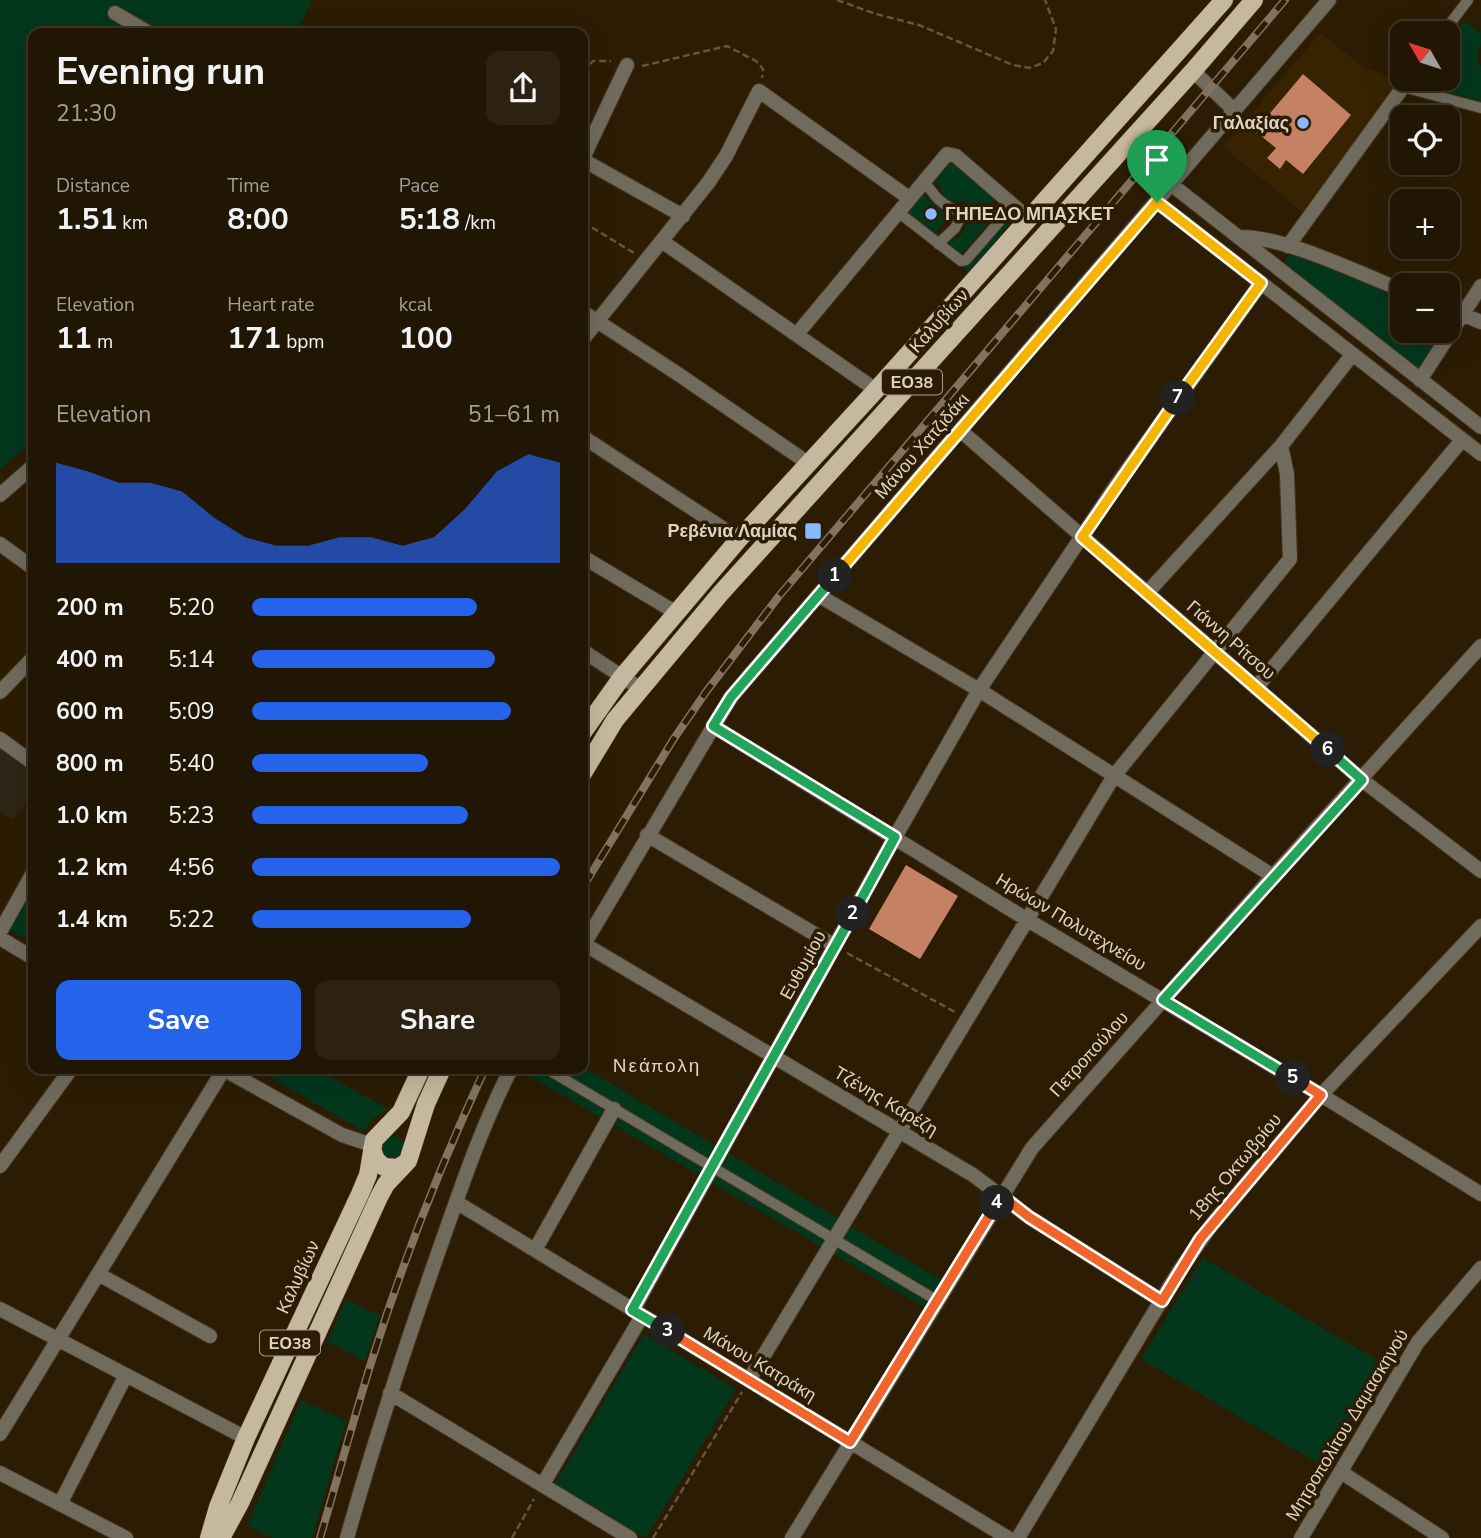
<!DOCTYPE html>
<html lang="en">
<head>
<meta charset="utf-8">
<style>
	:root { --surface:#211503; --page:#2d2212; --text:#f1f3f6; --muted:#a29f9a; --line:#3e3425; --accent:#2563eb }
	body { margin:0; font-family:"Nunito Sans",sans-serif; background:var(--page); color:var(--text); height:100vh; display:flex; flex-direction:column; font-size:26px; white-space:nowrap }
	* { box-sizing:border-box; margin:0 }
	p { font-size:23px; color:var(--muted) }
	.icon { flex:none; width:38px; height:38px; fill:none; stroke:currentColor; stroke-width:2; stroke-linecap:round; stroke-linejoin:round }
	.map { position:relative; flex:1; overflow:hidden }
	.panel { position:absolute; left:28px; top:28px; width:560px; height:1046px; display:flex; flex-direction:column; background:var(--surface); border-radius:14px; box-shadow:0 7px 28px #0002,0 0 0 2px var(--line) }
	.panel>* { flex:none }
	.needle { width:46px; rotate:309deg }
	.buttons { position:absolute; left:1390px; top:21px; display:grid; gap:14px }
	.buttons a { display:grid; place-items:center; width:70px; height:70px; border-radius:14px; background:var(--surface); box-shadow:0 7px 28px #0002,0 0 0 2px var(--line); font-size:35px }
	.pin { position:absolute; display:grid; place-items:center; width:60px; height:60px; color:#fff; margin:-72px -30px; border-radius:50% 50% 50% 0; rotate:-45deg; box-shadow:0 0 7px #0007 }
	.pin .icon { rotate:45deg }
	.km { position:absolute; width:35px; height:35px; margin:-18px; border-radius:50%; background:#222; color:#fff; font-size:19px; line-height:35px; text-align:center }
	.round { display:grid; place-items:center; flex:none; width:74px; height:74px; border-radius:14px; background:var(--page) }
	.head { display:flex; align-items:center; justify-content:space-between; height:119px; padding:0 28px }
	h1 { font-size:38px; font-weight:700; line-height:52px }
	.stats { display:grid; grid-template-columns:repeat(3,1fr); gap:10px; height:119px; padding:7px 28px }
	.stats div { display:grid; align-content:center }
	.stats b { font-size:30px; font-weight:700 }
	.stats small { font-size:19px; font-weight:400 }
	.stats p { font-size:19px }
	.chart { height:196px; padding:14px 28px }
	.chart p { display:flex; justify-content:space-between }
	.chart svg { width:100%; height:126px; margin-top:7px; fill:var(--accent); opacity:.7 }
	.cta { display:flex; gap:14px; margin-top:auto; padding:14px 28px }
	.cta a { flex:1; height:80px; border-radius:14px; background:var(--accent); color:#fff; font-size:28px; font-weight:700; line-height:80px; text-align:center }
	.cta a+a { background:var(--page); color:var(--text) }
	ul { padding:0 28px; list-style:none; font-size:23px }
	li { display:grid; grid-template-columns:112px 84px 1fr; align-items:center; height:52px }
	li i { height:18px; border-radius:9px; background:var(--accent) }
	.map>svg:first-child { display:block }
	.built { fill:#372302 }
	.education { fill:#2d2515 }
	.green { fill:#02371c }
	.building { fill:#c58163 }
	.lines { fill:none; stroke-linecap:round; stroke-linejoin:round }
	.pedestrian-casing { stroke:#45361f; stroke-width:12 }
	.minor-casing { stroke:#45361f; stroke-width:16 }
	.tertiary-casing { stroke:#45361f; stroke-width:16 }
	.primary-casing { stroke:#45361f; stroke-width:19 }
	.path { stroke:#635540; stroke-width:2.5; stroke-dasharray:7 3.5; stroke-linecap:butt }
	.pedestrian { stroke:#716b5e; stroke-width:10 }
	.minor { stroke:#716b5e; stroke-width:14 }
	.tertiary { stroke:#716b5e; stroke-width:14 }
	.primary { stroke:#c5b89e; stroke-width:18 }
	.rail-casing { stroke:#817360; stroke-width:8 }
	.rail { stroke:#2c1c04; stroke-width:5; stroke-dasharray:16; stroke-linecap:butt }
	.split-1-casing { stroke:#fff; stroke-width:14 }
	.split-2-casing { stroke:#fff; stroke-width:14 }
	.split-3-casing { stroke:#fff; stroke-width:14 }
	.split-4-casing { stroke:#fff; stroke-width:14 }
	.split-5-casing { stroke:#fff; stroke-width:14 }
	.split-6-casing { stroke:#fff; stroke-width:14 }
	.split-7-casing { stroke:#fff; stroke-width:14 }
	.split-8-casing { stroke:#fff; stroke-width:14 }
	.split-1 { stroke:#f5b400; stroke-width:9 }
	.split-2 { stroke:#22a559; stroke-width:9 }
	.split-3 { stroke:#22a559; stroke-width:9 }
	.split-4 { stroke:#f0652b; stroke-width:9 }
	.split-5 { stroke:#f0652b; stroke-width:9 }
	.split-6 { stroke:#22a559; stroke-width:9 }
	.split-7 { stroke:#f5b400; stroke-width:9 }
	.split-8 { stroke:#f5b400; stroke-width:9 }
	.poi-dot { fill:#8abafc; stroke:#2c1c04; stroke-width:2.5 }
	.labels { text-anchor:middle; stroke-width:7; stroke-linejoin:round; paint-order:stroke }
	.shield { fill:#2c1c04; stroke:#a99c8b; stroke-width:2 }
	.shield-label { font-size:16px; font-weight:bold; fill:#ded3c5 }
	.poi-label { font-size:18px; font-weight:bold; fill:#ded3c5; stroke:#2c1c04; text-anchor:end }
	.street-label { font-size:18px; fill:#ded3c5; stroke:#2c1c04 }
	.neighbourhood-label { font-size:19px; letter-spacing:2px; fill:#ded3c5; stroke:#2c1c04 }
</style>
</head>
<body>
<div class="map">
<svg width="1481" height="1538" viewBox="0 0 1481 1538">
	<rect width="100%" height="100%" fill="#2c1c04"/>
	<path class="built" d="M1320 33 1362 66 1399 80 1302 212 1223 147Z"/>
	<path class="education" d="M0 748 33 771V793L13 820 0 811Z"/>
	<path class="green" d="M0 0H312L297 33H33V440L0 470Z
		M1465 21 1481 33C1481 38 1481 44 1480 49 1477 56 1474 59 1481 66V101L1427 87 1424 79H1447V44Z
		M952 161 996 199C987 208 975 211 965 201L950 203 942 196 940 185 933 182Z
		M924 192H926V198L949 216 936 231 941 235 940 239 906 214Z
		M1015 209 1019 213 969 273 964 269Z
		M976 216 984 217 987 224 964 251 957 253 946 245 947 241 960 236 969 220Z
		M1295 254 1402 298V331H1445L1421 370 1289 268 1285 261 1290 254Z
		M23 906 33 911V943L10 930Z
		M583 1067 946 1283 929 1310 530 1076 533 1069H583Z
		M256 1069H316L388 1109 372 1120 363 1131Z
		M381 1148a12 12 0 1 1 24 0a12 12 0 1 1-24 0Z
		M1203 1258 1387 1366 1325 1467 1141 1359Z
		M346 1300 380 1315 365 1361 327 1342Z
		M644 1334 736 1389 646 1538 555 1484Z
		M301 1400 346 1421 312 1538H273L247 1526Z"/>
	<path class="building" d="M1303 74 1351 115 1303 174 1286 160 1280 169 1267 158 1276 148 1255 131Z
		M906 865 958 896 920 959 869 929Z"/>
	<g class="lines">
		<g class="pedestrian-casing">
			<path id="pedestrian" d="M1443 33 1468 0
				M1409 79 1403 87 1481 108
				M898 212 961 261 966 260 999 222 1000 215 997 211C972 211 959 218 938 199 932 193 930 187 923 182
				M938 244 955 228 963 213
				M547 1069 938 1301"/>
		</g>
		<g class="minor-casing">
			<path id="minor" d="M115 13 149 33
				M1193 71 1235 111
				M583 158 627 65
				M583 160 683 216
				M1172 185 1481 427
				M1157 202 1481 454
				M1239 237C1284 236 1358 273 1402 290
				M663 242 876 390
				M1288 246 1403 87
				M1447 308 1481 322
				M583 312 678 374 808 463
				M797 334 947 154 956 156 1029 219
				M583 339 708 183 726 156 759 91 909 198
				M1420 380 1481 286
				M961 431 1362 780 1481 871
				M583 437 739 539
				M0 495 33 466
				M0 544 33 568
				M583 557 675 612
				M1147 593 1281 446 1352 355
				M818 595 979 690 1273 876
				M583 651 641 689
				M1256 688 1462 440
				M0 692 33 658
				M713 726 1026 919 1321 1095 1481 1194
				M0 739 33 763
				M647 835 835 946
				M0 932 33 873
				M0 938 33 958
				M584 944 973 1175 1029 1217 1162 1301
				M583 946 731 697 1329 0
				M223 1069 342 1135 372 1145
				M0 1166 71 1069
				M456 1202 1008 1538
				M535 1250 614 1109
				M98 1274 210 1336
				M0 1309 246 1438
				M633 1310 895 837 979 690 1115 487 1261 283
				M749 1380 1114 776 1290 559 1287 474 1281 446
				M390 1393 630 1538
				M0 1434 224 1069
				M1341 1472 1442 1538
				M0 1473 126 1538
				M543 1484 642 1316
				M60 1504 126 1375
				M347 1538C374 1442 405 1347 438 1253 460 1191 481 1127 511 1069
				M792 1538 1032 1148 1273 876 1481 646
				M1018 1538 1179 1271 1213 1223 1321 1095 1481 926"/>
		</g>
		<g class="tertiary-casing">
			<path id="tertiary" d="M1301 1538 1418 1342 1481 1268"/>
		</g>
		<g class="primary-casing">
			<path id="primary" d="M583 732 622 677 739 539 876 390 1224 0
				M583 773 615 720 720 594 1193 71 1254 0
				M372 1149 376 1160 384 1167 398 1168 408 1161 426 1104 442 1069
				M209 1538 218 1507 246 1438 360 1194 368 1175 374 1140 401 1112 421 1069
				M221 1538 240 1503 379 1197 386 1184 406 1163"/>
		</g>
		<path class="path" d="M837 0 876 14 919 25 1013 65 1029 68 1043 63 1053 51 1056 29 1045 0
			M642 66 727 46 756 61 763 69 762 78
			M583 72 593 61H611
			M583 222 634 253
			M847 953 955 1012
			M512 1538 534 1499
			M653 1538 742 1392"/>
		<use href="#pedestrian" class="pedestrian"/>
		<use href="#minor" class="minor"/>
		<use href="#tertiary" class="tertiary"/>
		<use href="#primary" class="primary"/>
		<g class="rail-casing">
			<path id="rail" d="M583 887 673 740 706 692 779 596 1285 0
				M320 1538C337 1480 353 1421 371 1363 402 1263 441 1164 485 1069"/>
		</g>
		<use href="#rail" class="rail"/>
	</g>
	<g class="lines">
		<g class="split-1-casing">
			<path id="split-1" d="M835 576 1157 202"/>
		</g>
		<g class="split-2-casing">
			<path id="split-2" d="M835 576 731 697 713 726 895 837 853 914"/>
		</g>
		<g class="split-3-casing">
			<path id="split-3" d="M668 1331 632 1310 853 914"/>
		</g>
		<g class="split-4-casing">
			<path id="split-4" d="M668 1331 850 1442 997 1203"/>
		</g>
		<g class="split-5-casing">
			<path id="split-5" d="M997 1203 1002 1196 1029 1217 1162 1301 1200 1239 1321 1095 1293 1078"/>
		</g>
		<g class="split-6-casing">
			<path id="split-6" d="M1293 1078 1163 1000 1362 780 1328 750"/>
		</g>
		<g class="split-7-casing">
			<path id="split-7" d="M1178 398 1082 537 1328 750"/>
		</g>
		<g class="split-8-casing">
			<path id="split-8" d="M1157 202 1261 283 1178 398"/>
		</g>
		<use href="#split-1" class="split-1"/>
		<use href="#split-2" class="split-2"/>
		<use href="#split-3" class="split-3"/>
		<use href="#split-4" class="split-4"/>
		<use href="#split-5" class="split-5"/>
		<use href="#split-6" class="split-6"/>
		<use href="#split-7" class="split-7"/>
		<use href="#split-8" class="split-8"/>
	</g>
	<g class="poi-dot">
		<circle cx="1303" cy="123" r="7"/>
		<circle cx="931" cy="214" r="7"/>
		<rect x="804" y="522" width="18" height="18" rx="3.5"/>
	</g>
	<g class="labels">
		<g class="shield">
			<rect x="882" y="369.5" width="60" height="25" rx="5"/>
			<rect x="260" y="1330.5" width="60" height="25" rx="5"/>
		</g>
		<g class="shield-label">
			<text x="912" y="388">ΕΟ38</text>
			<text x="290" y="1349">ΕΟ38</text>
		</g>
		<g class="poi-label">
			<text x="1289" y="129">Γαλαξίας</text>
			<text x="945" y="220" text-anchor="start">ΓΗΠΕΔΟ ΜΠΑΣΚΕΤ</text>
			<text x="797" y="537">Ρεβένια Λαμίας</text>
		</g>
		<g class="street-label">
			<text transform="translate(939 321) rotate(-48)" y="6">Καλυβίων</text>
			<text transform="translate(922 446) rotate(-49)" y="6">Μάνου Χατζιδάκι</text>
			<text transform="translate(1231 640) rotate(41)" y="6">Γιάννη Ρίτσου</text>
			<text transform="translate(1071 922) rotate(31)" y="6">Ηρώων Πολυτεχνείου</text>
			<text transform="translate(803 965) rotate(-61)" y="6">Ευθυμίου</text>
			<text transform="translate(1089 1054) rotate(-48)" y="6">Πετροπούλου</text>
			<text transform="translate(886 1101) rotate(31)" y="6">Τζένης Καρέζη</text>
			<text transform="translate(1235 1167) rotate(-50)" y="6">18ης Οκτωβρίου</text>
			<text transform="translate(298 1277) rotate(-65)" y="6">Καλυβίων</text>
			<text transform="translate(760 1364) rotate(31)" y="6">Μάνου Κατράκη</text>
			<text transform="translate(1347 1425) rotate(-59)" y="6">Μητροπολίτου Δαμασκηνού</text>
		</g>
		<g class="neighbourhood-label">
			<text x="657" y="1072">Νεάπολη</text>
		</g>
	</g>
</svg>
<div class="buttons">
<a><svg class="needle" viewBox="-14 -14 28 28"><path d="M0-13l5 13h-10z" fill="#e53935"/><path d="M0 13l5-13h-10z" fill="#a29f9a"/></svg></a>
<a><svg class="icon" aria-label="locate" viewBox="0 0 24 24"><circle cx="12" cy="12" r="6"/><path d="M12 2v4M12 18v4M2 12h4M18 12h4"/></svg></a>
<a>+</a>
<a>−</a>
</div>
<div class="pin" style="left:1157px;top:202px;background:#1e9e55"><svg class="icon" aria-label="arrive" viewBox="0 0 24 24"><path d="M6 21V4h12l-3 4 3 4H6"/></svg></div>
<b class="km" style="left:835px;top:576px">1</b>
<b class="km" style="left:853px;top:914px">2</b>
<b class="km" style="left:668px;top:1331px">3</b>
<b class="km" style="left:997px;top:1203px">4</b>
<b class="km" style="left:1293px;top:1078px">5</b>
<b class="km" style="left:1328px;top:750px">6</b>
<b class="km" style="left:1178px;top:398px">7</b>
<section class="panel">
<div class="head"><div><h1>Evening run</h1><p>21:30</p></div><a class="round"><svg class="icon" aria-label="share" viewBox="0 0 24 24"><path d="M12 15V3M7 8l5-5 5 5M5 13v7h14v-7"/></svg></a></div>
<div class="stats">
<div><p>Distance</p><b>1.51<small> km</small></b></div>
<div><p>Time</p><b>8:00</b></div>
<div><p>Pace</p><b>5:18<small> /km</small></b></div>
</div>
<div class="stats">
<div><p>Elevation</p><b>11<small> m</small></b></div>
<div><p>Heart rate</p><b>171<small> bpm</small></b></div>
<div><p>kcal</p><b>100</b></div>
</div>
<div class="chart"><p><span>Elevation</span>51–61 m</p>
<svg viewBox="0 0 160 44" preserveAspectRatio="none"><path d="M0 44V9L10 12L20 16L30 16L40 19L50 28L60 35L70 38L80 38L90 35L100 35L110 38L120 35L130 25L140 12L150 6L160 9V44z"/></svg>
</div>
<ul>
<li><b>200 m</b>5:20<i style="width:73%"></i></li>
<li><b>400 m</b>5:14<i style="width:79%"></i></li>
<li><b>600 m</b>5:09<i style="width:84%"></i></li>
<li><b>800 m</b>5:40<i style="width:57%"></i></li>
<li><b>1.0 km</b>5:23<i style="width:70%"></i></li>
<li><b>1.2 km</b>4:56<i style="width:100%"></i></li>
<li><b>1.4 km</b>5:22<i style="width:71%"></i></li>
</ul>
<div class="cta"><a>Save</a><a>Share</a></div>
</section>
</div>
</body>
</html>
